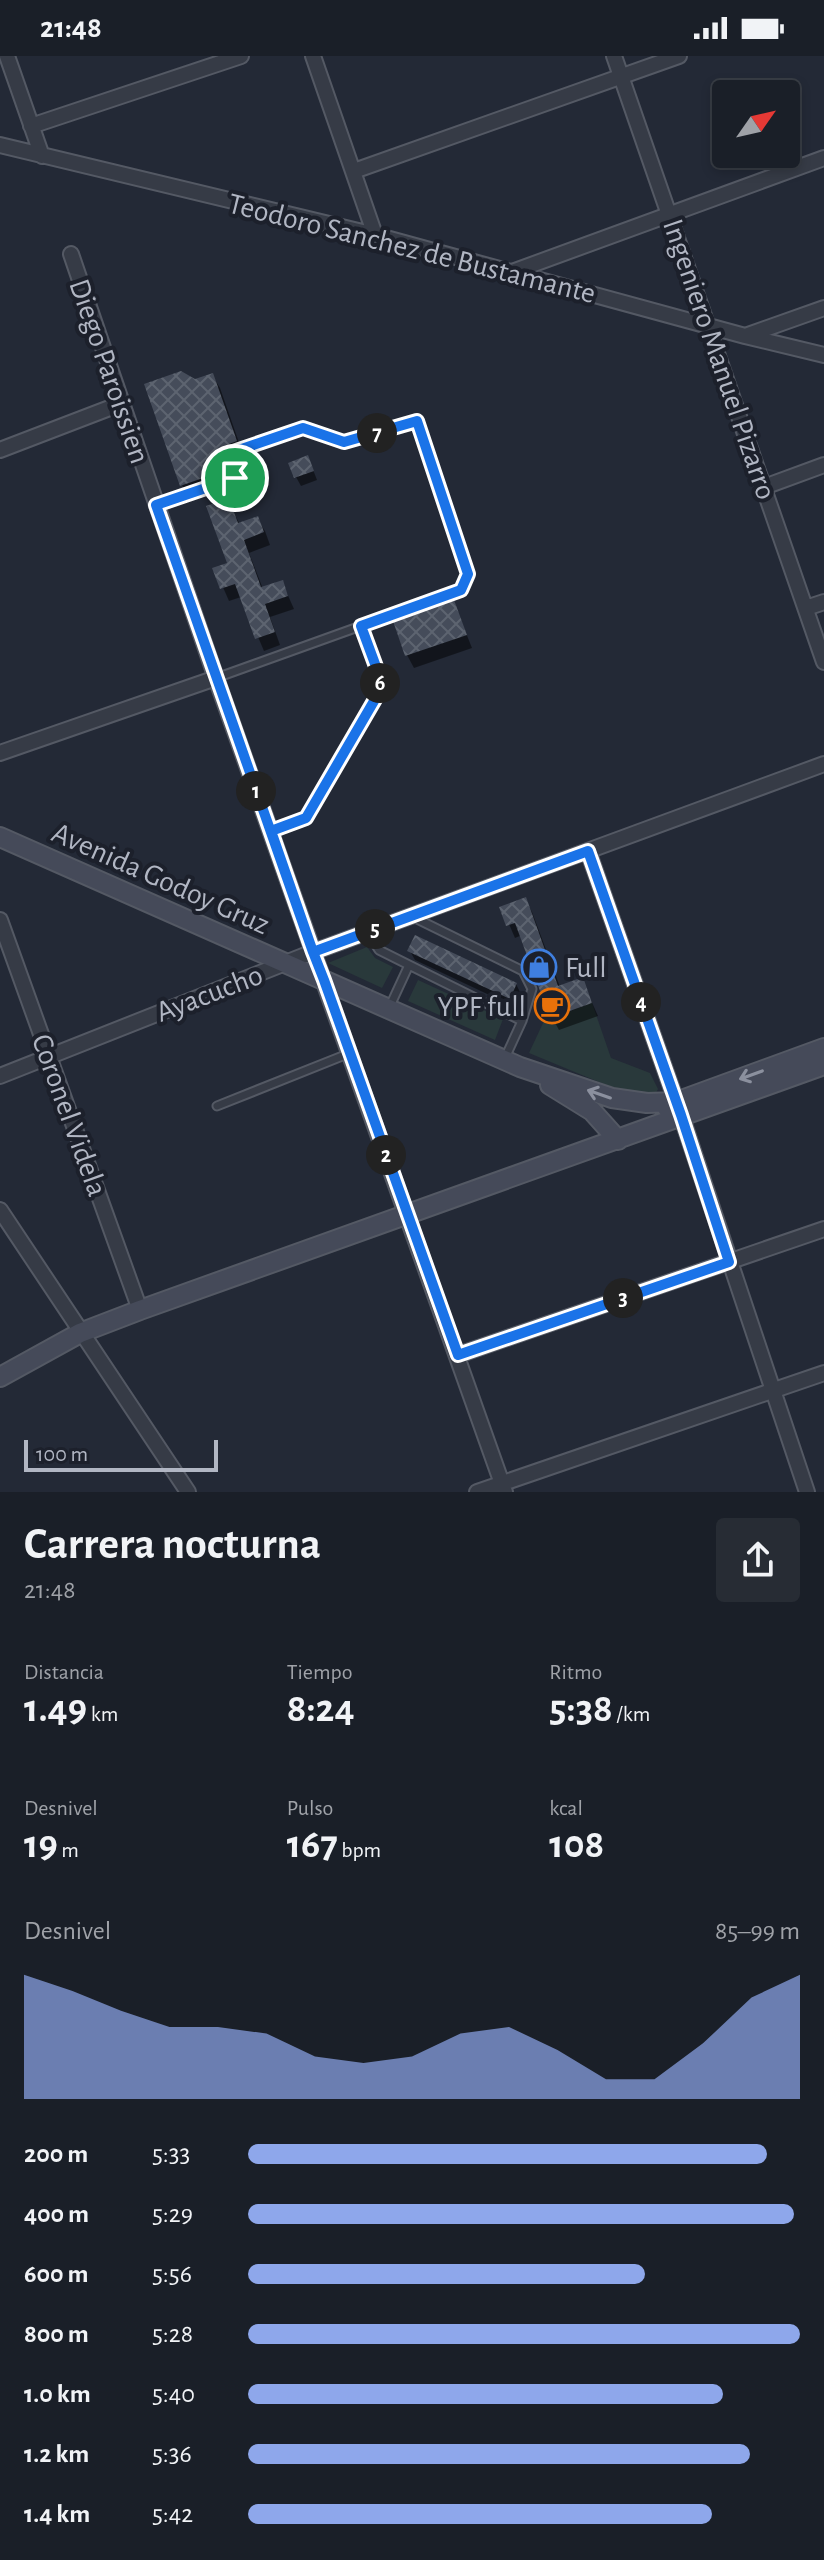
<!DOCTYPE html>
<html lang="es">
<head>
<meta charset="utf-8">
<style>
	:root { --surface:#1a1f28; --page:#272c34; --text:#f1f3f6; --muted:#9fa2a8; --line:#383d45; --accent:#8ea7eb }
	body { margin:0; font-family:"Alegreya Sans",sans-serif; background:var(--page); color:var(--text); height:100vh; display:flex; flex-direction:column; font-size:30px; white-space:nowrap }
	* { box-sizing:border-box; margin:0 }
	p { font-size:26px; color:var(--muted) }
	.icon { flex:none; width:44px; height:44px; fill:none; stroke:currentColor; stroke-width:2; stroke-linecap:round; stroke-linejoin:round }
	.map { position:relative; height:1436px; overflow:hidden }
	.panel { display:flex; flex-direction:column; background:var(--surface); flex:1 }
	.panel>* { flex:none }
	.needle { width:52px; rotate:56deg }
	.buttons { position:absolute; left:712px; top:24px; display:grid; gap:16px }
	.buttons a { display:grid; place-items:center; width:88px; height:88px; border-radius:8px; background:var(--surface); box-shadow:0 4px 12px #0003,0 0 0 2px var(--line); font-size:40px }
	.scale { position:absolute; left:24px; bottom:20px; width:194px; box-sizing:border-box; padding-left:8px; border:4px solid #b1b6c3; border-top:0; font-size:22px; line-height:28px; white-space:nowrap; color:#b1b6c3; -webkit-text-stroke:6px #1c202b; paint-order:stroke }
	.pin { position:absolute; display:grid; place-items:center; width:68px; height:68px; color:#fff; margin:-34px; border:4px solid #fff; border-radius:50%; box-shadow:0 2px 8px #0007 }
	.km { position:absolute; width:40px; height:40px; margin:-20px; border-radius:50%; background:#222; color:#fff; font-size:22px; line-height:40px; text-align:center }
	.round { display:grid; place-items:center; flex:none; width:84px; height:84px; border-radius:8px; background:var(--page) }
	.headline { display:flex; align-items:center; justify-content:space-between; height:136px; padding:0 24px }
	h1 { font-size:44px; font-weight:600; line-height:60px }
	.figures { display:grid; grid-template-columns:repeat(3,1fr); gap:12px; height:136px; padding:8px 24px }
	.figures div { display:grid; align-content:center }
	.figures b { font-size:40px; font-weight:600 }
	.figures small { font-size:22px; font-weight:400 }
	.figures p { font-size:22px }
	.chart { height:224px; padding:16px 24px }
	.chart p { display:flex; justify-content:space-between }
	.chart svg { width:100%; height:144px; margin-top:8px; fill:var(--accent); opacity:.7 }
	ul { padding:0 24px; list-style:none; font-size:26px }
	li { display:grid; grid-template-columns:128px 96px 1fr; align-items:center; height:60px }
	li i { height:20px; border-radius:10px; background:var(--accent) }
	.status { display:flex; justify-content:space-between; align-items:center; height:56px; padding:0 40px; background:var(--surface); direction:ltr }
	.status svg { height:22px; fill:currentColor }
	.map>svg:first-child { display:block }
	.green { fill:#29393b }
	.shadow { fill:#0007 }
	.building { fill:url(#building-cross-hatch) }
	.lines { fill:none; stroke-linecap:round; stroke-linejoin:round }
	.lane-casing { stroke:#545964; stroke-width:11 }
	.street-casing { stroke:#545964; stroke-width:18 }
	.secondary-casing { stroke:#545964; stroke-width:22 }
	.lane { stroke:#363b46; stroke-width:7 }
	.street { stroke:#363b46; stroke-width:14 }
	.secondary { stroke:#454a59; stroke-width:18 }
	.oneway { stroke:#8b909e }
	.route-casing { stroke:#fff; stroke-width:16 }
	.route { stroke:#1a73e8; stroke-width:10 }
	.labels { text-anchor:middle; stroke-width:8; stroke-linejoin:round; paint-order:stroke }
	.street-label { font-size:30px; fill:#b1b6c3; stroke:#1c202b }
	.poi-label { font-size:30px; fill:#b1b6c3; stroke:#1c202b; text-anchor:start }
</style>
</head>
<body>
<div class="status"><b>21:48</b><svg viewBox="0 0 49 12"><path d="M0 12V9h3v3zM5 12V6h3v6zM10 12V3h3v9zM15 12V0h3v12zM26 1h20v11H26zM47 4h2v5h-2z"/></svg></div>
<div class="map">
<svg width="824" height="1436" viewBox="0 0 824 1436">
	<defs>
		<pattern id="building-cross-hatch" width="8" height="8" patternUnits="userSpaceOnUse" patternTransform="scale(2)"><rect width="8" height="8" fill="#454c5a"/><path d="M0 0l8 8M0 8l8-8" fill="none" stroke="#5d6470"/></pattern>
	</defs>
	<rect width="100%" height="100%" fill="#232936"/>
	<path class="green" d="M367 891 375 902 393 911 382 932 328 907Z
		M418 924 503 963 495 984 408 945Z
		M592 947 611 1002 650 1017 658 1033 655 1039 623 1036 529 997 544 965Z"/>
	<path class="shadow" d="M212 319 220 332 243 398 226 404 234 426 189 442 182 429 147 329 195 325Z
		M312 411 317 424 301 430 296 421Z
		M228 444 240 469 257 463 265 475 270 489 249 497 263 533 282 526 294 553 270 561 280 589 264 595 241 541 229 545 215 513 229 508Z
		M454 547 472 592 414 612 407 599Z
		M525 843 532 856 560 931 582 924 598 960 559 974 552 961 522 879 515 882 502 852Z
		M410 895 516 928 521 938 515 951 415 904Z"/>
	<path class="building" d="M181 315 195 323 213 317 237 385 221 391 229 413 180 430 144 328Z
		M308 399 314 415 294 422 288 407Z
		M229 442 238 467 258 460 264 476 244 484 261 531 283 524 288 540 265 548 275 576 255 583 235 528 220 533 212 512 227 507 206 450Z
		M454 544 467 579 405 600 393 565Z
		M526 841 558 930 583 921 592 947 550 962 515 867 506 870 499 851Z
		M415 879 517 927 510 943 407 895Z"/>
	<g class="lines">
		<g class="lane-casing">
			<path id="lane" d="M158 448 235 422 230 397 303 372 344 386 417 365 468 518 461 534 216 622
				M271 775 306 762 381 633 378 616 361 570
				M411 860 523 915 532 933 522 965
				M368 877 379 894 409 909
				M390 950 409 909 522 965 505 1002
				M217 1050 350 997"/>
		</g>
		<g class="street-casing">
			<path id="street" d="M7 0 42 100
				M313 0 375 179
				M614 0 824 606
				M31 70 241 0
				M0 89 375 179 745 280 824 299
				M354 115 679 0
				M71 198 216 622 505 1436
				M512 216 824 102
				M745 280 824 252
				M0 394 120 348
				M764 431 824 409
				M806 552 824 546
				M0 697 216 622
				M588 795 681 1059 807 1436
				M0 864 140 1254
				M0 1020 313 896 824 708
				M0 1154 188 1436
				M458 1299 824 1173
				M477 1436 824 1317"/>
		</g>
		<g class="secondary-casing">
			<path id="secondary" d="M0 781 520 1011 612 1042 647 1047 676 1046
				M550 1029 592 1055 618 1084
				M667 1052 676 1046 824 992
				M0 1321 80 1277 140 1254 824 1009"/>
		</g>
		<use href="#lane" class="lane"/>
		<use href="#street" class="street"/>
		<use href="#secondary" class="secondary"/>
	</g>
	<defs><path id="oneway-shaft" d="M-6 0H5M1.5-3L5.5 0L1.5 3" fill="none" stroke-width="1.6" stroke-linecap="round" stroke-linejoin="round" transform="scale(2)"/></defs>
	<g class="oneway">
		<use href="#oneway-shaft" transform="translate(751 1019) rotate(160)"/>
		<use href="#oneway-shaft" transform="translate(599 1038) rotate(-161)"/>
	</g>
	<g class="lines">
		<g class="route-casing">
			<path id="route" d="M235 422 156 449 313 896 324 924 458 1299 729 1206 681 1059 588 795 313 896 271 775 306 762 381 633 378 616 361 570 461 534 468 518 417 365 344 386 303 372 230 397 235 422"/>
		</g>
		<use href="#route" class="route"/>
	</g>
	<defs>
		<g id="shop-ring" transform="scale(1.8)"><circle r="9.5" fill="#1c202b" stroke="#3f7fe0" stroke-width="1.5"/><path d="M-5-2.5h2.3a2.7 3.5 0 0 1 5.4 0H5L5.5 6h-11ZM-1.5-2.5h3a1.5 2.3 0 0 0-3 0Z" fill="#3f7fe0"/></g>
		<g id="cafe-ring" transform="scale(1.8)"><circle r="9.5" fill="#1c202b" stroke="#e8710a" stroke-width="1.5"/><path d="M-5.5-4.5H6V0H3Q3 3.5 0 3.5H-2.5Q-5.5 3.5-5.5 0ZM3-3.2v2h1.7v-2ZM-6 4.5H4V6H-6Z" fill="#e8710a"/></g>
	</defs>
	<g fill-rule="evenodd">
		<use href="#shop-ring" x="539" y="911"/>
		<use href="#cafe-ring" x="552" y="950"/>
	</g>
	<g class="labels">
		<g class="street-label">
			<text transform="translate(412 192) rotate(14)" y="10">Teodoro Sanchez de Bustamante</text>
			<text transform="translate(720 303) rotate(71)" y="10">Ingeniero Manuel Pizarro</text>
			<text transform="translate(110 315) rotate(71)" y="10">Diego Paroissien</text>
			<text transform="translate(161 822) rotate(24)" y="10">Avenida Godoy Gruz</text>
			<text transform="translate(209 937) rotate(-21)" y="10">Ayacucho</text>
			<text transform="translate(70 1059) rotate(70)" y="10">Coronel Videla</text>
		</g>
		<g class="poi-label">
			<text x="565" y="921">Full</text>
			<text x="526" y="960" text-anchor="end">YPF full</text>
		</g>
	</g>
</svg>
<div class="buttons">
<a><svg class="needle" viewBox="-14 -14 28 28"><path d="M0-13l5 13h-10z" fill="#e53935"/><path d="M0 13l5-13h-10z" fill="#9fa2a8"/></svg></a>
</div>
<div class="scale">100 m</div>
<div class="pin" style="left:235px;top:422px;background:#1e9e55"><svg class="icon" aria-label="arrive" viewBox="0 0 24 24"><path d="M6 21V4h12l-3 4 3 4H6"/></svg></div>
<b class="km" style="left:256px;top:735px">1</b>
<b class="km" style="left:386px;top:1099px">2</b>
<b class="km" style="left:623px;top:1242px">3</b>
<b class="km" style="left:641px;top:946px">4</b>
<b class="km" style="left:375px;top:873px">5</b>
<b class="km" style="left:380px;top:627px">6</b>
<b class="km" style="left:377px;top:377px">7</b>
</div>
<section class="panel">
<div class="headline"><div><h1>Carrera nocturna</h1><p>21:48</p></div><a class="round"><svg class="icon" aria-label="share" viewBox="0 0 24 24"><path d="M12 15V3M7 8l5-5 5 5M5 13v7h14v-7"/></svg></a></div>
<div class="figures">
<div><p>Distancia</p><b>1.49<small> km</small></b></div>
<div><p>Tiempo</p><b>8:24</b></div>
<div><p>Ritmo</p><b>5:38<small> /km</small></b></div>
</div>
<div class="figures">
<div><p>Desnivel</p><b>19<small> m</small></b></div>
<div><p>Pulso</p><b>167<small> bpm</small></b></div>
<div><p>kcal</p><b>108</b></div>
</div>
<div class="chart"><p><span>Desnivel</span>85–99 m</p>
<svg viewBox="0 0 160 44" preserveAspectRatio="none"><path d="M0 44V6L10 11L20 17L30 22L40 22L50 24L60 31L70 33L80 31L90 24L100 22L110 29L120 38L130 38L140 27L150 13L160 6V44z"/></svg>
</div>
<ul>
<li><b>200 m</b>5:33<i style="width:94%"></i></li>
<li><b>400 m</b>5:29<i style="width:99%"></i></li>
<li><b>600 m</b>5:56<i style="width:72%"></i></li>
<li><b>800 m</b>5:28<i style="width:100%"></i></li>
<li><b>1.0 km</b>5:40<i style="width:86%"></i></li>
<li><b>1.2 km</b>5:36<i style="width:91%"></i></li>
<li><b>1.4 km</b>5:42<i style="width:84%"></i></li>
</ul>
</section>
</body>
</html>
